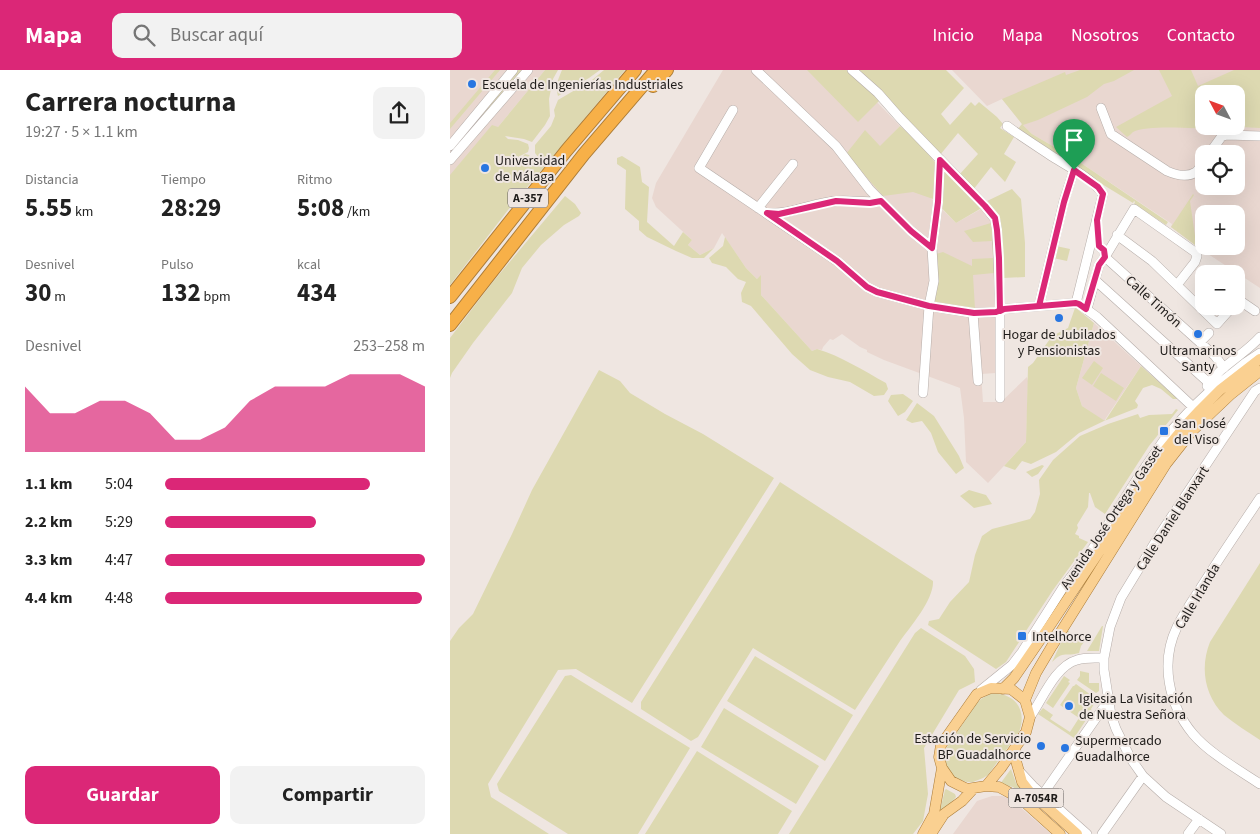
<!DOCTYPE html>
<html lang="es">
<head>
<meta charset="utf-8">
<style>
	:root { --surface:#fff; --page:#f2f2f2; --text:#222; --muted:#767676; --accent:#db2777 }
	body { margin:0; font-family:"Source Sans 3",sans-serif; background:var(--page); color:var(--text); height:100vh; display:flex; flex-direction:column; font-size:19px; white-space:nowrap }
	* { box-sizing:border-box; margin:0 }
	p { font-size:16px; color:var(--muted) }
	.icon { flex:none; width:28px; height:28px; fill:none; stroke:currentColor; stroke-width:2; stroke-linecap:round; stroke-linejoin:round }
	.map { position:relative; flex:1; overflow:hidden }
	.side { display:flex; flex-direction:column; background:var(--surface); width:450px }
	.side>* { flex:none }
	.needle { width:32px; rotate:311deg }
	.buttons { position:absolute; left:745px; top:15px; display:grid; gap:10px }
	.buttons a { display:grid; place-items:center; width:50px; height:50px; border-radius:10px; background:var(--surface); box-shadow:0 5px 20px #0002; font-size:25px }
	.pin { position:absolute; display:grid; place-items:center; width:42px; height:42px; color:#fff; margin:-51px -21px; border-radius:50% 50% 50% 0; rotate:-45deg; box-shadow:0 0 5px #0007 }
	.pin .icon { rotate:45deg }
	.round { display:grid; place-items:center; flex:none; width:52px; height:52px; border-radius:10px; background:var(--page) }
	.overview { display:flex; align-items:center; justify-content:space-between; height:85px; padding:0 25px }
	h1 { font-size:28px; font-weight:700; line-height:38px }
	.stats { display:grid; grid-template-columns:repeat(3,1fr); gap:8px; height:85px; padding:5px 25px }
	.stats div { display:grid; align-content:center }
	.stats b { font-size:25px; font-weight:700 }
	.stats small { font-size:14px; font-weight:400 }
	.stats p { font-size:14px }
	.chart { height:140px; padding:10px 25px }
	.chart p { display:flex; justify-content:space-between }
	.chart svg { width:100%; height:90px; margin-top:5px; fill:var(--accent); opacity:.7 }
	.button { display:flex; gap:10px; margin-top:auto; padding:10px 25px }
	.button a { flex:1; height:58px; border-radius:10px; background:var(--accent); color:#fff; font-size:20px; font-weight:700; line-height:58px; text-align:center }
	.button a+a { background:var(--page); color:var(--text) }
	ul { padding:0 25px; list-style:none; font-size:16px }
	li { display:grid; grid-template-columns:80px 60px 1fr; align-items:center; height:38px }
	li i { height:12px; border-radius:6px; background:var(--accent) }
	header { display:flex; align-items:center; gap:30px; box-sizing:border-box; height:70px; padding:0 25px; background:var(--accent); color:#fff }
	header strong { font-size:24px }
	nav { display:flex; gap:28px; margin-inline-start:auto; font-size:18px }
	.search { width:350px; height:45px; background:var(--page); display:flex; align-items:center; gap:12px; box-sizing:border-box; padding:0 18px; border-radius:10px; color:var(--muted); font-size:19px }
	main { display:flex; flex:1; min-height:0 }
	.map>svg:first-child { display:block }
	.built { fill:#e9d7d0; fill-rule:evenodd }
	.green { fill:#ddd9b1; fill-rule:evenodd }
	.lines { fill:none; stroke-linecap:round; stroke-linejoin:round }
	.minor-casing { stroke:#b6ada9; stroke-width:10 }
	.major-casing { stroke:#ab7c38; stroke-width:11 }
	.highway-casing { stroke:#ab7c38; stroke-width:14 }
	.minor { stroke:#fff; stroke-width:9 }
	.major { stroke:#fad091; stroke-width:10 }
	.highway { stroke:#f7b048; stroke-width:12 }
	.route-casing { stroke:#fff; stroke-width:10 }
	.route { stroke:#db2777; stroke-width:6 }
	.poi-dot { fill:#2876e1; stroke:#efe6e1; stroke-width:2 }
	.labels { text-anchor:middle; stroke-width:4; stroke-linejoin:round; paint-order:stroke }
	.shield { fill:#efe6e1; stroke:#5d5956; stroke-width:1 }
	.shield-label { font-size:12px; font-weight:bold; fill:#1f1c1a }
	.poi-label { font-size:14px; fill:#1f1c1a; stroke:#efe6e1; text-anchor:start }
	.street-label { font-size:14px; fill:#1f1c1a; stroke:#efe6e1 }
</style>
</head>
<body>
<header>
<strong>Mapa</strong>
<div class="search"><svg class="icon" aria-label="search" viewBox="0 0 24 24"><circle cx="10" cy="10" r="6"/><path d="M15 15l6 6"/></svg>Buscar aquí</div>
<nav><a>Inicio</a><a>Mapa</a><a>Nosotros</a><a>Contacto</a></nav>
</header>
<main>
<section class="side">
<div class="overview"><div><h1>Carrera nocturna</h1><p>19:27 · 5 × 1.1 km</p></div><a class="round"><svg class="icon" aria-label="share" viewBox="0 0 24 24"><path d="M12 15V3M7 8l5-5 5 5M5 13v7h14v-7"/></svg></a></div>
<div class="stats">
<div><p>Distancia</p><b>5.55<small> km</small></b></div>
<div><p>Tiempo</p><b>28:29</b></div>
<div><p>Ritmo</p><b>5:08<small> /km</small></b></div>
</div>
<div class="stats">
<div><p>Desnivel</p><b>30<small> m</small></b></div>
<div><p>Pulso</p><b>132<small> bpm</small></b></div>
<div><p>kcal</p><b>434</b></div>
</div>
<div class="chart"><p><span>Desnivel</span>253–258 m</p>
<svg viewBox="0 0 160 44" preserveAspectRatio="none"><path d="M0 44V12L10 25L20 25L30 19L40 19L50 25L60 38L70 38L80 32L90 19L100 12L110 12L120 12L130 6L140 6L150 6L160 12V44z"/></svg>
</div>
<ul>
<li><b>1.1 km</b>5:04<i style="width:79%"></i></li>
<li><b>2.2 km</b>5:29<i style="width:58%"></i></li>
<li><b>3.3 km</b>4:47<i style="width:100%"></i></li>
<li><b>4.4 km</b>4:48<i style="width:99%"></i></li>
</ul>
<div class="button"><a>Guardar</a><a>Compartir</a></div>
</section>
<div class="map">
<svg width="810" height="764" viewBox="0 0 810 764">
	<rect width="100%" height="100%" fill="#efe6e1"/>
	<path class="built" d="M0 0H95L48 57 64 79 0 182Z
		M273 0H396L450 56 430 77 506 153 531 139 541 150 546 237V303L531 304 533 332H551L577 307 578 311 576 372 538 413 516 392 514 348 510 318 434 290 417 282V280L410 277 392 264 383 270 380 269 373 277 372 280 367 279 362 281 311 225V206L307 209 296 198 272 163 264 178 250 185 238 175 242 170 206 137 202 128 206 113Z
		M502 0H810V218L755 182 721 157 722 154 625 89 582 64 572 54 552 29 537 36ZM754 24H786V56H754ZM754 84H786V116H754ZM754 144H786V176H754Z
		M644 253 691 296 654 351 632 336 626 318Z
		M542 726H552L562 730 601 764H503L527 731Z"/>
	<path class="green" d="M45 0H50L0 59V53Z
		M68 0H73L30 51 27 48Z
		M95 0H108L103 9 99 29 100 46 95 55 82 72 74 69 55 66 58 69 68 70 78 74 79 78 78 82 68 87 69 90 75 84 79 85 86 97 91 91 85 83V75L101 56 105 46 104 40 108 30 142 10 154 0H175L58 140 0 215V105L42 55 48 57Z
		M112 0H150L139 8 108 26C105 15 108 10 112 0Z
		M357 0H400L431 29 408 52Z
		M404 0H496L514 18 491 44 500 55 521 32 525 36 529 32 547 47 553 54 550 58 564 67 554 84 566 92 555 112 541 97 523 120 509 105 528 84 508 63 490 85Z
		M630 0H684L664 11 654 14 637 27 588 50 573 55 582 64 625 89 718 152 716 155 684 134 685 132 684 131 683 133 578 69 567 60 572 54 552 29 615 2 616 5Z
		M709 0H741L748 16 784 0H810V58L772 56 767 59C749 59 698 54 683 62 681 64 679 66 677 67L666 57 722 26ZM754 24H786V56H754Z
		M450 56 476 78 483 90 492 99H494L533 137V142L530 139 506 153 483 129 463 122 433 126 396 84 415 60 430 76Z
		M172 86 190 97 192 112 199 117 197 152 224 176 233 162 242 170 238 175 250 185 264 178 254 188H242L226 181 197 167 189 160V151L175 139 176 100 167 94V88Z
		M562 119 571 129 575 173V207L553 208 550 147 535 132Z
		M743 124 744 125 740 131 746 173 745 175 721 157Z
		M115 126 125 134 131 143 129 146 114 155 91 175 72 198 62 223 23 273 2 303 0 308V268L42 213Z
		M541 153 542 154 544 203 523 205 525 239 507 238 484 233 486 184 493 182 522 196V189L543 188 542 171 523 172 514 161Z
		M275 167 296 198 307 209 311 205V225L362 281 367 279C391 286 414 301 436 313L438 319 434 325 424 326 400 312 378 307 360 300 342 284 301 236 292 232 291 223 296 212 288 209 276 197 262 193 259 188 273 176Z
		M606 176 620 179 617 191 603 188Z
		M625 238H626L644 253 626 318 632 336 655 351 691 296 728 329H723L711 319 702 315 693 318 685 331 688 335 687 338 654 351 629 363 606 382 581 394 572 391 565 400 554 396 576 372 578 297 583 293 602 266 618 258Z
		M644 291 653 298 642 315 632 308Z
		M149 300 170 311 180 323 215 344 253 364 324 408 182 633 126 599 108 600 38 714 41 727 99 764H0V571L9 558 23 544 62 464 82 420Z
		M651 303 674 318 666 331 643 316Z
		M453 324 463 331 455 342 448 346 438 331 441 325Z
		M467 333 484 346 509 386 514 398 506 404 488 382 481 363 472 351 462 353 456 350Z
		M726 339 728 340 699 376 655 444 645 437 640 423H639L638 437 627 455 628 458 625 464 629 466V468L638 472 603 520 574 564H572L570 568 571 569 556 592 546 599 478 555 479 551 489 549 500 532 519 512 525 485 532 466 542 459 580 449 585 442 590 424 589 410 603 390 630 366 658 354 688 344 690 348 699 345 722 344Z
		M592 395 594 396 588 404 582 407 576 402Z
		M330 412 483 511C484 529 461 556 450 571 435 594 420 617 405 640L303 578 248 667 241 671 191 639V632Z
		M519 420 536 425 542 434 524 438 510 426Z
		M810 493V670C798 662 785 654 774 645 754 625 750 597 760 572Z
		M652 556H653L649 581H637Z
		M471 558 515 586 524 599 525 612 509 620 474 678 478 724 473 751 463 764H339L465 563Z
		M617 560 634 572 631 576 629 583C615 587 614 580 602 592Z
		M305 586 403 645 375 691 277 631Z
		M630 601 639 603V613H649V621L646 623 627 610 630 606Z
		M121 605 240 678 188 764H118L49 721 47 714 115 606Z
		M614 606 620 610 618 612 620 613 603 638 596 633Z
		M626 614 641 625 644 634 641 639 642 641 624 668 588 644 593 638 603 645 600 649 620 662 629 648 610 635 623 616H624Z
		M540 624C564 621 578 640 569 662L538 705 533 708 523 712H517L508 709 503 706 497 698 495 690V682L497 677 527 633 531 629Z
		M274 638 369 696 346 734 251 677Z
		M247 681 342 741 328 764H195Z
		M561 699 566 713 574 723 572 724 563 717 550 714Z
		M496 719 505 724 506 727 484 752 491 736 495 720Z"/>
	<g class="lines">
		<g class="minor-casing">
			<path id="minor" d="M306 0 386 76 420 120 461 161 482 178
				M402 0 428 23 450 48 535 136 545 149 547 160 550 236V328
				M651 38 661 64 717 101C726 105 737 108 746 102 749 99 752 94 754 91
				M283 40 249 98 387 191 417 217 427 222 479 236 523 243 546 242 554 239 626 233 629 234 647 247 743 337
				M557 56C572 67 588 77 603 87 619 97 643 109 653 124L626 233
				M0 76 63 0
				M759 84 772 66 777 65 810 66
				M0 90 78 0
				M308 138 343 94
				M317 143C342 145 364 132 387 131 402 130 416 133 431 131
				M667 165 702 191 767 254 783 236
				M645 210 759 313
				M727 215 745 192 747 186 745 182 684 139 655 187 765 286 774 298
				M786 228 805 241
				M589 236 614 131 624 100
				M637 239 649 195 655 187 654 180 649 176 647 158
				M523 243 528 311
				M750 272 759 263
				M757 316C770 296 794 285 810 267
				M473 323 479 236 484 211 482 178 488 132 490 90
				M810 428C792 455 774 481 757 508 747 524 735 540 727 557 710 592 718 634 743 664 759 683 789 700 810 714
				M531 620 562 595 572 582 614 516 643 478 689 406 718 364 743 337 760 321 795 293 810 283
				M580 647C592 630 605 596 627 590 635 587 645 588 654 588
				M570 702 583 716 637 764
				M593 724 658 631
				M652 764 693 706
				M738 764 749 749
				M771 764 716 727 693 706 681 689 666 659 661 645 654 600V588L660 557 671 528 710 464 805 321 810 318"/>
		</g>
		<g class="major-casing">
			<path id="major" d="M553 619 564 608 601 554 665 458 708 389 736 355 750 340 770 320 810 289
				M575 630 586 603 602 576 716 394 742 361 780 325 810 301
				M565 679 566 691 572 712 579 721 627 764
				M536 716 551 698 576 662 580 647 575 630 561 619 541 618 527 624 491 675 489 687 492 698 501 711 517 719 536 716 549 717 571 729 610 764
				M473 764 484 744 492 698
				M481 764 494 744 512 731 524 718"/>
		</g>
		<g class="highway-casing">
			<path id="highway" d="M203 16 217 0
				M0 227 116 81 185 0
				M0 255 134 84 206 0"/>
		</g>
		<use href="#minor" class="minor"/>
		<use href="#major" class="major"/>
		<use href="#highway" class="highway"/>
	</g>
	<g class="lines">
		<g class="route-casing">
			<path id="route" d="M624 100 614 132 589 236 554 239 546 242 524 243 479 236 427 222 417 217 387 191 317 143 329 144 386 131 420 133 431 131 461 161 482 178 488 132 490 90 535 136 545 148 547 160 549 188 550 241 554 239 626 233 629 234 636 239 649 195 655 187 654 180 649 176 647 150 653 124 648 117 624 100"/>
		</g>
		<use href="#route" class="route"/>
	</g>
	<g class="poi-dot">
		<circle cx="22" cy="14" r="5"/>
		<circle cx="35" cy="98" r="5"/>
		<circle cx="609" cy="248" r="5"/>
		<circle cx="748" cy="264" r="5"/>
		<rect x="709" y="356" width="10" height="10" rx="2.5"/>
		<rect x="567" y="561" width="10" height="10" rx="2.5"/>
		<circle cx="619" cy="636" r="5"/>
		<circle cx="591" cy="676" r="5"/>
		<circle cx="615" cy="678" r="5"/>
	</g>
	<g class="labels">
		<g class="shield">
			<rect x="58" y="118.5" width="40" height="19" rx="4"/>
			<rect x="558.5" y="718.5" width="55" height="19" rx="4"/>
		</g>
		<g class="shield-label">
			<text x="78" y="132">A-357</text>
			<text x="586" y="732">A-7054R</text>
		</g>
		<g class="poi-label">
			<text x="32" y="19">Escuela de Ingenierías Industriales</text>
			<text x="45" y="95">Universidad<tspan x="45" dy="16">de Málaga</tspan></text>
			<text x="609" y="269" text-anchor="middle">Hogar de Jubilados<tspan x="609" dy="16">y Pensionistas</tspan></text>
			<text x="748" y="285" text-anchor="middle">Ultramarinos<tspan x="748" dy="16">Santy</tspan></text>
			<text x="724" y="358">San José<tspan x="724" dy="16">del Viso</tspan></text>
			<text x="582" y="571">Intelhorce</text>
			<text x="629" y="633">Iglesia La Visitación<tspan x="629" dy="16">de Nuestra Señora</tspan></text>
			<text x="581" y="673" text-anchor="end">Estación de Servicio<tspan x="581" dy="16">BP Guadalhorce</tspan></text>
			<text x="625" y="675">Supermercado<tspan x="625" dy="16">Guadalhorce</tspan></text>
		</g>
		<g class="street-label">
			<text transform="translate(704 231) rotate(42)" y="5">Calle Timón</text>
			<text transform="translate(661 447) rotate(-56)" y="5">Avenida José Ortega y Gasset</text>
			<text transform="translate(722 448) rotate(-57)" y="5">Calle Daniel Blanxart</text>
			<text transform="translate(747 526) rotate(-59)" y="5">Calle Irlanda</text>
		</g>
	</g>
</svg>
<div class="buttons">
<a><svg class="needle" viewBox="-14 -14 28 28"><path d="M0-13l5 13h-10z" fill="#e53935"/><path d="M0 13l5-13h-10z" fill="#767676"/></svg></a>
<a><svg class="icon" aria-label="locate" viewBox="0 0 24 24"><circle cx="12" cy="12" r="6"/><path d="M12 2v4M12 18v4M2 12h4M18 12h4"/></svg></a>
<a>+</a>
<a>−</a>
</div>
<div class="pin" style="left:624px;top:100px;background:#1e9e55"><svg class="icon" aria-label="arrive" viewBox="0 0 24 24"><path d="M6 21V4h12l-3 4 3 4H6"/></svg></div>
</div>
</main>
</body>
</html>
